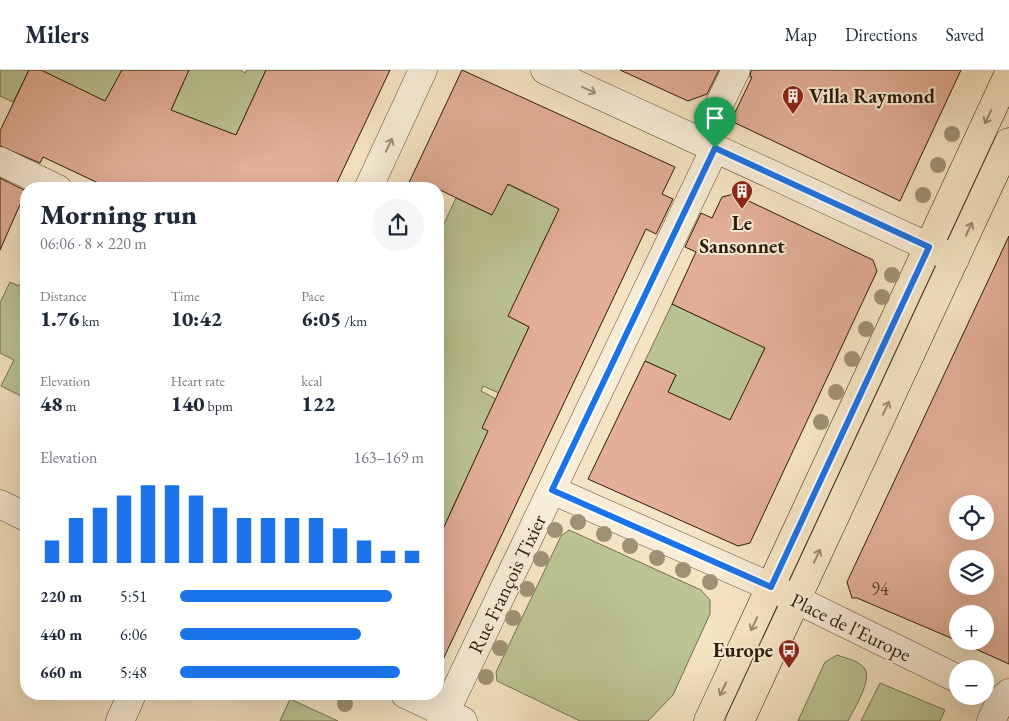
<!DOCTYPE html>
<html lang="en">
<head>
<meta charset="utf-8">
<style>
	:root { --surface:#fff; --page:#f6f6f7; --text:#1f2937; --muted:#747a83; --line:#e0e1e3; --accent:#1a73e8 }
	body { margin:0; font-family:"EB Garamond",serif; background:var(--page); color:var(--text); height:100vh; display:flex; flex-direction:column; font-size:19px; white-space:nowrap }
	* { box-sizing:border-box; margin:0 }
	p { font-size:16px; color:var(--muted) }
	.icon { flex:none; width:28px; height:28px; fill:none; stroke:currentColor; stroke-width:2; stroke-linecap:round; stroke-linejoin:round }
	.map { position:relative; flex:1; overflow:hidden }
	.side { position:absolute; left:20px; top:112px; width:424px; height:518px; display:flex; flex-direction:column; background:var(--surface); border-radius:20px; box-shadow:0 5px 20px #0002 }
	.side>* { flex:none }
	.buttons { position:absolute; left:949px; top:425px; display:grid; gap:10px }
	.buttons a { display:grid; place-items:center; width:45px; height:45px; border-radius:50%; background:var(--surface); box-shadow:0 5px 20px #0002; font-size:25px }
	.pin { position:absolute; display:grid; place-items:center; width:42px; height:42px; color:#fff; margin:-51px -21px; border-radius:50% 50% 50% 0; rotate:-45deg; box-shadow:0 0 5px #0007 }
	.pin .icon { rotate:45deg }
	.round { display:grid; place-items:center; flex:none; width:52px; height:52px; border-radius:26px; background:var(--page) }
	.head { display:flex; align-items:center; justify-content:space-between; height:85px; padding:0 20px }
	h1 { font-size:28px; font-weight:800; line-height:38px }
	.metrics { display:grid; grid-template-columns:repeat(3,1fr); gap:8px; height:85px; padding:5px 20px }
	.metrics div { display:grid; align-content:center }
	.metrics b { font-size:21px; font-weight:800 }
	.metrics small { font-size:14px; font-weight:400 }
	.metrics p { font-size:14px }
	.chart { height:140px; padding:10px 20px }
	.chart p { display:flex; justify-content:space-between }
	.chart svg { width:100%; height:90px; margin-top:5px; stroke:var(--accent); stroke-width:6 }
	ul { padding:0 20px; list-style:none; font-size:16px }
	li { display:grid; grid-template-columns:80px 60px 1fr; align-items:center; height:38px }
	li i { height:12px; border-radius:6px; background:var(--accent) }
	header { display:flex; align-items:center; gap:30px; box-sizing:border-box; height:70px; padding:0 25px; background:var(--surface); border-bottom:1px solid var(--line) }
	header strong { font-size:24px }
	nav { display:flex; gap:28px; margin-inline-start:auto; font-size:18px }
	.map>svg:first-child { display:block }
	.green { fill:#bcc494; stroke:#74704e }
	.building { fill:#e3af98; stroke:#2d1b09; fill-rule:evenodd }
	.lines { fill:none; stroke-linecap:round; stroke-linejoin:round }
	.minor-casing { stroke:#5f4d38; stroke-width:29 }
	.major-casing { stroke:#2d1b09; stroke-width:29 }
	.minor { stroke:#f8edd8; stroke-width:28 }
	.major { stroke:#f5e4c3; stroke-width:28 }
	.tree { fill:#9f9274 }
	.oneway { stroke:#9d8e7b }
	.oneway2 { stroke:#9b8a6f }
	.route-casing { stroke:#fff; stroke-width:10 }
	.route { stroke:#1a73e8; stroke-width:6 }
	.labels { text-anchor:middle; stroke-width:4; stroke-linejoin:round; paint-order:stroke }
	.number-label { font-size:18px; fill:#5a402d }
	.poi-label { font-size:20px; font-weight:bold; fill:#2d1b09; stroke:#f8edd8; text-anchor:start }
	.street-label { font-size:20px; fill:#2d1b09; stroke:#f8edd8 }
</style>
</head>
<body>
<header>
<strong>Milers</strong>
<nav><a>Map</a><a>Directions</a><a>Saved</a></nav>
</header>
<div class="map">
<svg width="1009" height="651" viewBox="0 0 1009 651">
	<rect width="100%" height="100%" fill="#f5e4c3"/>
	<filter id="stains"><feTurbulence type="fractalNoise" baseFrequency=".004" numOctaves="4"/><feColorMatrix values="0 0 0 0 .2 0 0 0 0 .09 0 0 0 0 .02 0 0 0 .5 -.17"/></filter>
	<radialGradient id="worn" r=".72"><stop offset=".6" stop-color="#630" stop-opacity="0"/><stop offset="1" stop-color="#630" stop-opacity=".3"/></radialGradient>
	<path class="green" d="M0 0H29L13 32 0 26Z
		M45 0H122L100 42 37 20Z
		M137 0H240L245 3 247 0H266L215 111 210 55 205 53 154 77 183 13Z
		M470 96 527 124 540 96 615 102 546 166 539 180 546 184 509 246 529 257 499 323 483 316 481 321 496 329 494 363 472 397 450 443V480L438 474V166L456 128 492 145Z
		M26 202V315L21 326 1 316 14 290 0 283V233L10 212 19 216Z
		M672 234 727 260 769 269 751 307 773 371 668 322 676 305 645 291Z
		M569 460 701 520 710 530V544L673 625 648 651H580L497 611 496 602 561 466Z
		M837 585C845 588 860 591 865 599 872 611 854 639 848 651H798L825 592Z
		M880 613 945 640 940 651H861Z
		M290 629 338 651H280Z"/>
	<path class="building" d="M29 0H41L105 31 122 0H189L171 40 236 65 266 0H390L334 119H111L43 87 40 93 0 76V61Z
		M462 0 675 97 662 124 673 129 656 164 646 159 438 600V470L488 361 482 358 529 257 508 246 559 139 508 114 492 145 438 119H406Z
		M620 0H719L707 24 688 31Z
		M751 0H961L900 131 731 51 752 7H750Z
		M0 108 26 121 0 180Z
		M734 124 873 190 877 201 750 473 738 476 588 409 645 291 676 305 668 322 730 350 765 278 672 234 696 182 685 177 701 143 712 148 722 127Z
		M1009 166V594L958 571H985V544H958V571L857 528H852L847 512ZM958 434H985V461H958ZM958 489H985V516H958Z"/>
	<g class="lines">
		<g class="minor-casing">
			<path id="minor" d="M545 0 955 189
				M701 72 736 0
				M0 91 58 119
				M368 119 423 0
				M552 420 771 517 958 609
				M0 434 26 447
				M405 624 463 651
				M120 651 132 624
				M441 651 715 78
				M991 651 1001 630 1009 623"/>
		</g>
		<g class="major-casing">
			<path id="major" d="M708 651 1009 3
				M740 651 1009 72"/>
		</g>
		<use href="#minor" class="minor"/>
		<use href="#major" class="major"/>
	</g>
	<g class="tree">
		<circle cx="952" cy="64" r="8"/>
		<circle cx="938" cy="95" r="8"/>
		<circle cx="923" cy="125" r="8"/>
		<circle cx="892" cy="205" r="8"/>
		<circle cx="882" cy="227" r="8"/>
		<circle cx="866" cy="259" r="8"/>
		<circle cx="852" cy="289" r="8"/>
		<circle cx="836" cy="322" r="8"/>
		<circle cx="821" cy="352" r="8"/>
		<circle cx="578" cy="452" r="8"/>
		<circle cx="555" cy="460" r="8"/>
		<circle cx="604" cy="464" r="8"/>
		<circle cx="630" cy="476" r="8"/>
		<circle cx="657" cy="488" r="8"/>
		<circle cx="541" cy="489" r="8"/>
		<circle cx="683" cy="500" r="8"/>
		<circle cx="710" cy="512" r="8"/>
		<circle cx="527" cy="519" r="8"/>
		<circle cx="513" cy="548" r="8"/>
		<circle cx="500" cy="578" r="8"/>
		<circle cx="486" cy="607" r="8"/>
		<circle cx="345" cy="634" r="8"/>
	</g>
	<defs><path id="oneway-shaft" d="M-6 0H5M1.5-3L5.5 0L1.5 3" fill="none" stroke-width="1.6" stroke-linecap="round" stroke-linejoin="round" transform="scale(1.25)"/></defs>
	<g class="oneway">
		<use href="#oneway-shaft" transform="translate(589 20) rotate(25)"/>
		<use href="#oneway-shaft" transform="translate(389 75) rotate(-65)"/>
	</g>
	<g class="oneway2">
		<use href="#oneway-shaft" transform="translate(988 47) rotate(115)"/>
		<use href="#oneway-shaft" transform="translate(969 159) rotate(-65)"/>
		<use href="#oneway-shaft" transform="translate(886 338) rotate(-65)"/>
		<use href="#oneway-shaft" transform="translate(817 486) rotate(-65)"/>
		<use href="#oneway-shaft" transform="translate(754 554) rotate(115)"/>
		<use href="#oneway-shaft" transform="translate(723 619) rotate(116)"/>
	</g>
	<g class="lines">
		<g class="route-casing">
			<path id="route" d="M715 78 929 177 771 517 552 420Z"/>
		</g>
		<use href="#route" class="route"/>
	</g>
	<defs>
		<g id="building-pin" transform="scale(1.125)"><path d="M0 17L-7.5 6A9.5 9.5 0 1 1 7.5 6Z" fill="#8f2418" stroke="#f8edd8"/><path d="M-4-6H4V6H1V3H-1V6H-4ZM-2.5-4.3h1.7v1.8h-1.7ZM.8-4.3h1.7v1.8H.8ZM-2.5-1h1.7V.8h-1.7ZM.8-1h1.7V.8H.8Z" fill="#fff"/></g>
		<g id="bus-pin" transform="scale(1.125)"><path d="M0 17L-7.5 6A9.5 9.5 0 1 1 7.5 6Z" fill="#8f2418" stroke="#f8edd8"/><path d="M-5-6H5V4H4V6H2V4H-2V6H-4V4H-5ZM-3.5-4V0h7V-4ZM-3.5 1.2v1.5H-2V1.2ZM2 1.2v1.5H3.5V1.2Z" fill="#fff"/></g>
	</defs>
	<g fill-rule="evenodd">
		<use href="#building-pin" x="793" y="26"/>
		<use href="#building-pin" x="742" y="121"/>
		<use href="#bus-pin" x="789" y="580"/>
	</g>
	<g class="labels">
		<g class="number-label">
			<text x="880" y="525">94</text>
		</g>
		<g class="poi-label">
			<text x="809" y="33">Villa Raymond</text>
			<text x="742" y="160" text-anchor="middle">Le<tspan x="742" dy="23">Sansonnet</tspan></text>
			<text x="773" y="587" text-anchor="end">Europe</text>
		</g>
		<g class="street-label">
			<text transform="translate(507 514) rotate(-64)" y="7">Rue François Tixier</text>
			<text transform="translate(851 557) rotate(26)" y="7">Place de l'Europe</text>
		</g>
	</g>
	<rect width="100%" height="100%" filter="url(#stains)"/>
	<rect width="100%" height="100%" fill="url(#worn)"/>
</svg>
<div class="buttons">
<a><svg class="icon" aria-label="locate" viewBox="0 0 24 24"><circle cx="12" cy="12" r="6"/><path d="M12 2v4M12 18v4M2 12h4M18 12h4"/></svg></a>
<a><svg class="icon" aria-label="layers" viewBox="0 0 24 24"><path d="M12 4l9 5-9 5-9-5zM3 14l9 5 9-5"/></svg></a>
<a>+</a>
<a>−</a>
</div>
<div class="pin" style="left:715px;top:78px;background:#1e9e55"><svg class="icon" aria-label="arrive" viewBox="0 0 24 24"><path d="M6 21V4h12l-3 4 3 4H6"/></svg></div>
<section class="side">
<div class="head"><div><h1>Morning run</h1><p>06:06 · 8 × 220 m</p></div><a class="round"><svg class="icon" aria-label="share" viewBox="0 0 24 24"><path d="M12 15V3M7 8l5-5 5 5M5 13v7h14v-7"/></svg></a></div>
<div class="metrics">
<div><p>Distance</p><b>1.76<small> km</small></b></div>
<div><p>Time</p><b>10:42</b></div>
<div><p>Pace</p><b>6:05<small> /km</small></b></div>
</div>
<div class="metrics">
<div><p>Elevation</p><b>48<small> m</small></b></div>
<div><p>Heart rate</p><b>140<small> bpm</small></b></div>
<div><p>kcal</p><b>122</b></div>
</div>
<div class="chart"><p><span>Elevation</span>163–169 m</p>
<svg viewBox="0 0 160 44" preserveAspectRatio="none"><path d="M5 44V33M15 44V22M25 44V17M35 44V11M45 44V6M55 44V6M65 44V11M75 44V17M85 44V22M95 44V22M105 44V22M115 44V22M125 44V27M135 44V33M145 44V38M155 44V38"/></svg>
</div>
<ul>
<li><b>220 m</b>5:51<i style="width:87%"></i></li>
<li><b>440 m</b>6:06<i style="width:74%"></i></li>
<li><b>660 m</b>5:48<i style="width:90%"></i></li>
</ul>
</section>
</div>
</body>
</html>
